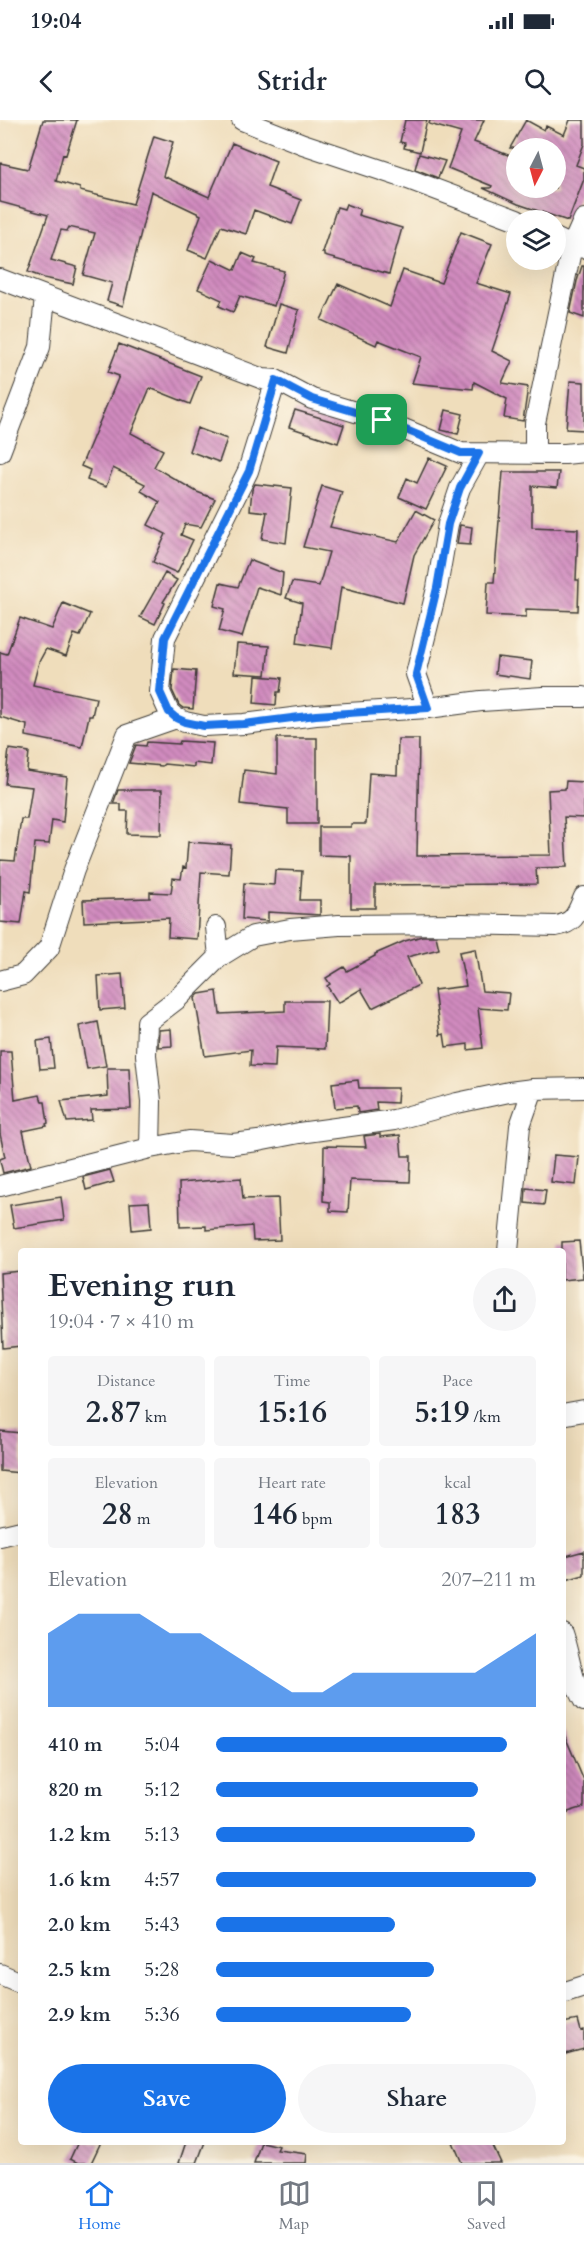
<!DOCTYPE html>
<html lang="en">
<head>
<meta charset="utf-8">
<style>
	:root { --surface:#fff; --page:#f6f6f7; --text:#1f2937; --muted:#747a83; --line:#e0e1e3; --accent:#1a73e8 }
	body { margin:0; font-family:Cardo,serif; background:var(--page); color:var(--text); height:100vh; display:flex; flex-direction:column; font-size:22px; white-space:nowrap }
	* { box-sizing:border-box; margin:0 }
	p { font-size:20px; color:var(--muted) }
	.icon { flex:none; width:33px; height:33px; fill:none; stroke:currentColor; stroke-width:2; stroke-linecap:round; stroke-linejoin:round }
	.map { position:relative; flex:1; overflow:hidden }
	.details { position:absolute; left:18px; top:1128px; width:548px; height:897px; display:flex; flex-direction:column; background:var(--surface); border-radius:6px; box-shadow:0 6px 24px #0002 }
	.details>* { flex:none }
	.needle { width:39px; rotate:186deg }
	.controls { position:absolute; left:506px; top:18px; display:grid; gap:12px }
	.controls a { display:grid; place-items:center; width:60px; height:60px; border-radius:50%; background:var(--surface); box-shadow:0 6px 24px #0002; font-size:30px }
	.pin { position:absolute; display:grid; place-items:center; width:51px; height:51px; color:#fff; margin:-26px; border-radius:12px; box-shadow:0 3px 9px #0006 }
	.round { display:grid; place-items:center; flex:none; width:63px; height:63px; border-radius:32px; background:var(--page) }
	.headline { display:flex; align-items:center; justify-content:space-between; height:102px; padding:0 30px }
	h1 { font-size:33px; font-weight:700; line-height:45px }
	.figures { display:grid; grid-template-columns:repeat(3,1fr); gap:9px; height:102px; padding:6px 30px }
	.figures div { display:grid; align-content:center; border-radius:6px; background:var(--page); text-align:center }
	.figures b { font-size:30px; font-weight:700 }
	.figures small { font-size:16px; font-weight:400 }
	.figures p { font-size:16px }
	.chart { height:168px; padding:12px 30px }
	.chart p { display:flex; justify-content:space-between }
	.chart svg { width:100%; height:108px; margin-top:6px; fill:var(--accent); opacity:.7 }
	.button { display:flex; gap:12px; margin-top:auto; padding:12px 30px }
	.button a { flex:1; height:69px; border-radius:36px; background:var(--accent); color:#fff; font-size:24px; font-weight:700; line-height:69px; text-align:center }
	.button a+a { background:var(--page); color:var(--text) }
	ul { padding:0 30px; list-style:none; font-size:20px }
	li { display:grid; grid-template-columns:96px 72px 1fr; align-items:center; height:45px }
	li i { height:15px; border-radius:8px; background:var(--accent) }
	.status { display:flex; justify-content:space-between; align-items:center; height:42px; padding:0 30px; background:var(--surface); direction:ltr }
	.status svg { height:16px; fill:currentColor }
	header { display:flex; justify-content:space-between; align-items:center; height:78px; padding:0 30px; background:var(--surface); font-size:27px; font-weight:700 }
	.tabs { display:flex; justify-content:space-around; align-items:center; height:84px; border-top:2px solid var(--line); background:var(--surface); font-size:16px; color:var(--muted) }
	.tabs a { display:grid; justify-items:center; gap:3px }
	.tabs .active { color:var(--accent) }
	.map>svg:first-child { display:block }
	.building { fill:url(#building-back-hatch) }
	.lines { fill:none; stroke-linecap:round; stroke-linejoin:round }
	.street-casing { stroke:#3c3934; stroke-width:22 }
	.street { stroke:#fff; stroke-width:20 }
	.route-casing { stroke:#fff; stroke-width:12 }
	.route { stroke:#1a73e8; stroke-width:8 }
</style>
</head>
<body>
<div class="status"><b>19:04</b><svg viewBox="0 0 49 12"><path d="M0 12V9h3v3zM5 12V6h3v6zM10 12V3h3v9zM15 12V0h3v12zM26 1h20v11H26zM47 4h2v5h-2z"/></svg></div>
<header><svg class="icon" aria-label="back" viewBox="0 0 24 24"><path d="M15 5l-7 7 7 7"/></svg>Stridr<svg class="icon" aria-label="search" viewBox="0 0 24 24"><circle cx="10" cy="10" r="6"/><path d="M15 15l6 6"/></svg></header>
<div class="map">
<svg width="584" height="2043" viewBox="0 0 584 2043">
	<defs>
		<pattern id="building-back-hatch" width="6" height="6" patternUnits="userSpaceOnUse" patternTransform="scale(1.5)"><rect width="6" height="6" fill="#d18bbf"/><path d="M-1 5l2 2M0 0l6 6M5-1l2 2" fill="none" stroke="#a9719a"/></pattern>
	</defs>
	<rect width="100%" height="100%" fill="#fcf5e5"/>
	<filter id="ink" filterUnits="userSpaceOnUse"><feTurbulence type="fractalNoise" baseFrequency=".0167" numOctaves="2"/><feDisplacementMap in="SourceGraphic" scale="12" xChannelSelector="R" yChannelSelector="G"/><feConvolveMatrix kernelMatrix="1 2 1 2 8 2 1 2 1" color-interpolation-filters="sRGB"/></filter>
	<filter id="wash" filterUnits="userSpaceOnUse"><feTurbulence type="fractalNoise" baseFrequency=".008" numOctaves="4" result="noise"/><feDisplacementMap in="SourceGraphic" scale="24" xChannelSelector="R" yChannelSelector="G"/><feGaussianBlur stdDeviation="1.35" result="paint"/><feColorMatrix in="noise" values="0 0 0 0 0 0 0 0 0 0 0 0 0 0 0 0 0 1.4 0 .05"/><feComposite in="paint" operator="in"/></filter>
	<g filter="url(#wash)">
		<rect width="100%" height="100%" fill="#efddbb"/>
		<g id="blocks">
			<path class="building" d="M43 0H77L66 35 63 34 56 61 80 68V71L133 84 154 16 173 22 163 56 209 77 232 23 276 41 267 67 301 80 292 104 254 90 246 114 221 106 207 138 188 130 201 95 151 71 123 186 107 181 112 163 83 155 95 113 69 107 67 111 61 110 51 140 77 147 73 164 44 158 28 152 48 95 0 82V43L28 49Z
				M405 0H427L420 32 404 28 405 23 400 22Z
				M430 0H484L474 22 516 38V68H555V28H510L526 0 544 10 546 6 564 15 570 0H584V24L576 45 584 48V59L568 101 518 84 483 68H491L492 66 448 48 461 13 429 4Z
				M419 34 445 41 438 58 415 49Z
				M346 84 360 89 358 95 402 108 389 154 324 136V132H322L337 87 344 89Z
				M461 112 492 124 476 163 511 174 492 231 512 241 502 263 528 267 523 301 504 298 507 279 474 262 473 269 412 263 421 237 378 220 376 225 321 200 338 164 390 187 403 150 441 163Z
				M242 133 256 139 254 143 284 151 274 186 240 176 233 192 219 186 222 180 198 169 212 139 235 150Z
				M582 146H584V198L570 193 577 161Z
				M279 184 299 190 288 233 267 227Z
				M119 224 201 256 190 284 150 268 131 313 163 330 154 347 197 372 215 379 201 407 185 404 181 415 193 420 177 453 153 442 166 414 148 405 160 382 141 371 145 364 113 348 106 367 87 360 90 350 81 346 119 256 108 252Z
				M570 261 584 262V310L566 309Z
				M295 290 344 305 338 323 289 307Z
				M446 290 463 294 458 314 441 310Z
				M197 308 227 319 219 342 189 331Z
				M429 338 447 346 426 389 399 377 407 358 417 363Z
				M503 352H559L557 368 532 366V407L578 409 576 460H579L578 491 526 489V497L486 495 488 462H494Z
				M255 364 292 368 286 423 262 419 267 392 250 390 252 370Z
				M322 366 342 372 330 407 398 422 416 390 434 400 414 435 403 483 341 467 332 528 297 523 302 483 286 478 292 462 319 466 329 432 303 427Z
				M460 405 472 407 470 425 457 424Z
				M249 440 283 453 281 475 257 467 242 517 219 511 225 489 214 486 220 463 238 467Z
				M165 453 177 460 163 482 165 483 155 504 140 497Z
				M63 483 90 494 80 516 74 514 66 536 46 529 39 542 33 565 96 578 92 596H89L82 627 26 616 27 605 0 597V532L7 534 20 498 52 509Z
				M237 524 269 526 266 555 234 553Z
				M497 537 532 541 530 559 495 554Z
				M174 549 196 551 193 589 183 588 179 585 172 570Z
				M256 556 282 558 280 572H277L276 585 254 583Z
				M277 618H317V704H288V689L240 684 244 650 277 654Z
				M398 619H419L417 736 551 735 548 670 565 669 566 661 584 662V698L564 697 567 747 536 748 537 764 375 765V788H351V736L319 735V707H351V704H366L369 653 397 655Z
				M180 621 213 623 211 645 194 643V647L164 644 162 646 129 643 136 625 146 626 147 622 179 624Z
				M9 629 29 632 27 651 67 657 63 702 52 700 49 724 35 723 30 772 26 771 21 804 0 802V740L15 741 21 699H27L32 667 5 664Z
				M118 670H162L161 715 127 714 128 691H121V684H113Z
				M188 722 231 725 229 754 201 752 197 819 168 817 169 798 84 802 83 780 150 778V772L171 773 173 758 181 759 183 747 186 748Z
				M275 750 302 751 300 780H320V795L268 792V801L242 799 244 763 274 765Z
				M422 816H436L439 829 407 837 419 865 372 888 361 869 338 883 327 866 330 864 326 858 344 847 347 851 375 836V834L405 821Z
				M475 829 482 871 509 873 507 890 478 888 483 928 468 930V924L446 927 444 914 440 915 434 870 466 866 459 832Z
				M122 854 125 888 100 890 98 856Z
				M217 871 220 894 285 891V881H327L325 929 276 927 275 947 250 946 251 930 205 936 195 878 199 874Z
				M98 902 106 946 87 949 79 906Z
				M171 909 172 926 158 927 159 910Z
				M51 919 54 948 40 949 37 921Z
				M0 931H11L15 980 40 975 42 982H45L48 1003 46 1004 47 1006 23 1011 31 1046 3 1053 0 1041V1039L5 1037 0 1014Z
				M107 948H129L131 989 91 990 92 1000 67 1002 61 981 108 976Z
				M358 960 359 968H398L397 983 376 982 377 990 358 993 357 986 335 988 332 963Z
				M380 1014V1017L400 1015 402 1036H411L410 1062 350 1060 348 1092 330 1091V1082L323 1081 324 1026 366 1027 364 1016Z
				M554 1035 579 1037 576 1065 551 1062Z
				M110 1050 114 1062 86 1070 83 1057Z
				M241 1058 243 1079 278 1078 280 1120 253 1121 252 1106 206 1110V1106L180 1107 179 1063Z
				M526 1068 546 1070 544 1085 525 1083Z
				M61 1077 64 1100 14 1108 10 1085Z
				M149 1082 151 1108 132 1110 130 1083Z
				M579 1121 583 1158 562 1160V1122Z
				M21 1151V1226L3 1228 0 1153Z
				M0 1311 21 1313V1353L0 1351Z
				M584 1431V1455L566 1460 562 1447V1437Z
				M562 1609 584 1661V1687L565 1693 562 1686Z
				M578 1900 581 1911 584 1910V1929L562 1935V1903Z
				M78 2022H101L91 2043H78L70 2039Z
				M186 2022H205L197 2043H179Z
				M261 2022 279 2026 277 2030 307 2034 306 2043H254Z
				M453 2022H491L501 2043H462Z"/>
		</g>
	</g>
	<g filter="url(#ink)">
		<use href="#blocks" fill-opacity="0" stroke="#3c3934" stroke-width="1.5"/>
		<g class="lines">
			<g class="street-casing">
				<path id="street" d="M242 0 303 24 408 59 517 100
					M555 118 572 126 584 128
					M0 159 263 259 276 260 312 279 382 300 461 333 565 334 584 332
					M276 260 248 351 165 518 160 572 169 592 176 598 185 602 204 606 244 604 316 595 428 588 481 581 543 577H584
					M0 332 40 227 45 177
					M535 334V303L572 126 584 99
					M428 588 416 554 437 468 448 404 460 368 479 334
					M216 807 219 837
					M0 861 23 855 49 828 74 750 127 615 176 598
					M150 1028 151 981 146 935 147 902 177 879 219 837 253 816 290 809 339 805 460 804 556 806C575 803 577 793 584 777
					M0 1066 150 1028 189 1021 233 1024 258 1021 299 1013 394 1000 457 983 509 972 533 969 584 968
					M508 1131 520 1006 533 969
					M562 1295 584 1291
					M0 1416 21 1411
					M562 1513C570 1536 571 1560 584 1581
					M0 1854 21 1863
					M562 1873 584 1866"/>
			</g>
			<use href="#street" class="street"/>
		</g>
	</g>
	<g class="lines" filter="url(#ink)">
		<g class="route-casing">
			<path id="route" d="M276 260 312 279 382 300 461 333H479L460 368 448 404 437 468 416 554 428 588 316 595 244 604 204 606 185 602 176 598 169 592 160 572 165 518 249 351Z"/>
		</g>
		<use href="#route" class="route"/>
	</g>
</svg>
<div class="controls">
<a><svg class="needle" viewBox="-14 -14 28 28"><path d="M0-13l5 13h-10z" fill="#e53935"/><path d="M0 13l5-13h-10z" fill="#747a83"/></svg></a>
<a><svg class="icon" aria-label="layers" viewBox="0 0 24 24"><path d="M12 4l9 5-9 5-9-5zM3 14l9 5 9-5"/></svg></a>
</div>
<div class="pin" style="left:382px;top:300px;background:#1e9e55"><svg class="icon" aria-label="arrive" viewBox="0 0 24 24"><path d="M6 21V4h12l-3 4 3 4H6"/></svg></div>
<section class="details">
<div class="headline"><div><h1>Evening run</h1><p>19:04 · 7 × 410 m</p></div><a class="round"><svg class="icon" aria-label="share" viewBox="0 0 24 24"><path d="M12 15V3M7 8l5-5 5 5M5 13v7h14v-7"/></svg></a></div>
<div class="figures">
<div><p>Distance</p><b>2.87<small> km</small></b></div>
<div><p>Time</p><b>15:16</b></div>
<div><p>Pace</p><b>5:19<small> /km</small></b></div>
</div>
<div class="figures">
<div><p>Elevation</p><b>28<small> m</small></b></div>
<div><p>Heart rate</p><b>146<small> bpm</small></b></div>
<div><p>kcal</p><b>183</b></div>
</div>
<div class="chart"><p><span>Elevation</span>207–211 m</p>
<svg viewBox="0 0 160 44" preserveAspectRatio="none"><path d="M0 44V14L10 6L20 6L30 6L40 14L50 14L60 22L70 30L80 38L90 38L100 30L110 30L120 30L130 30L140 30L150 22L160 14V44z"/></svg>
</div>
<ul>
<li><b>410 m</b>5:04<i style="width:91%"></i></li>
<li><b>820 m</b>5:12<i style="width:82%"></i></li>
<li><b>1.2 km</b>5:13<i style="width:81%"></i></li>
<li><b>1.6 km</b>4:57<i style="width:100%"></i></li>
<li><b>2.0 km</b>5:43<i style="width:56%"></i></li>
<li><b>2.5 km</b>5:28<i style="width:68%"></i></li>
<li><b>2.9 km</b>5:36<i style="width:61%"></i></li>
</ul>
<div class="button"><a>Save</a><a>Share</a></div>
</section>
</div>
<nav class="tabs">
<a class="active"><svg class="icon" aria-label="home" viewBox="0 0 24 24"><path d="M3 11l9-7 9 7M6 9v11h12V9"/></svg>Home</a>
<a><svg class="icon" aria-label="map" viewBox="0 0 24 24"><path d="M3 6l6-2 6 2 6-2v14l-6 2-6-2-6 2zM9 4v14M15 6v14"/></svg>Map</a>
<a><svg class="icon" aria-label="saved" viewBox="0 0 24 24"><path d="M7 4h10v16l-5-4-5 4z"/></svg>Saved</a>
</nav>
</body>
</html>
